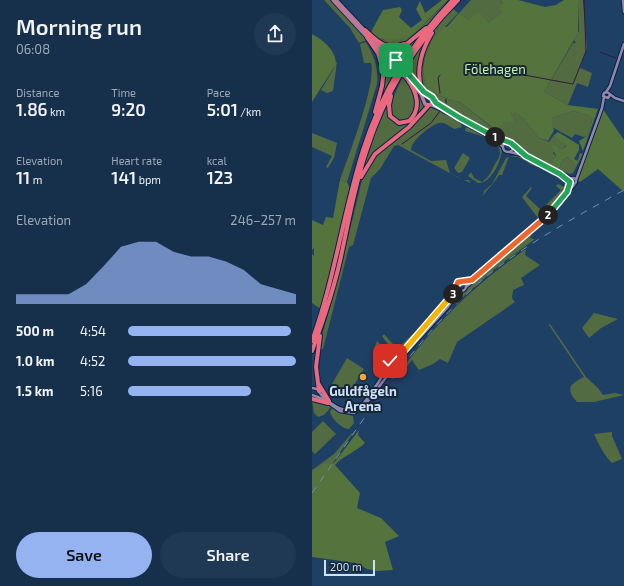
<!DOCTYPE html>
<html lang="en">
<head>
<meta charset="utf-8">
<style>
	:root { --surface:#16304c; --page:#1f3853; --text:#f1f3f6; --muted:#9ea9b5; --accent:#95b2f1 }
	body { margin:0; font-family:"Exo 2",sans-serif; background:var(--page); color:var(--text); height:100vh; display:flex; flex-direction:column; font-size:15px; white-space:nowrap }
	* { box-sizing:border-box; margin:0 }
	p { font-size:13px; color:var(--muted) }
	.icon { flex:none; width:22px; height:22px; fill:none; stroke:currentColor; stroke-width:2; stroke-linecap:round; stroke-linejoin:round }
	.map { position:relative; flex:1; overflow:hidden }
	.sheet { display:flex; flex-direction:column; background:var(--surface); width:312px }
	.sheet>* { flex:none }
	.scale { position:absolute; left:12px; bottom:10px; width:51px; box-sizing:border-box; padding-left:4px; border:2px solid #cde1f8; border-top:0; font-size:11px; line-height:14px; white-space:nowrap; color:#cde1f8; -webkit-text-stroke:3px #172637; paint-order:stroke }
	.pin { position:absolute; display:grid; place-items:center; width:34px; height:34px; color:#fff; margin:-17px; border-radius:8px; box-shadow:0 2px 6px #0006 }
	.km { position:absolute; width:20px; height:20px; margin:-10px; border-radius:50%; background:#222; color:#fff; font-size:11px; line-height:20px; text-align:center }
	.round { display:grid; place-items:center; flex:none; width:42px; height:42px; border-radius:21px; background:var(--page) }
	.overview { display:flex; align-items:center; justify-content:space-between; height:68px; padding:0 16px }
	h1 { font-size:22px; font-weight:600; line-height:30px }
	.metrics { display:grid; grid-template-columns:repeat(3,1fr); gap:6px; height:68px; padding:4px 16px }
	.metrics div { display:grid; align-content:center }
	.metrics b { font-size:17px; font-weight:600 }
	.metrics small { font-size:11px; font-weight:400 }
	.metrics p { font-size:11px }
	.chart { height:112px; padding:8px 16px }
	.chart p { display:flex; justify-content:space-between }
	.chart svg { width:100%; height:72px; margin-top:4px; fill:var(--accent); opacity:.7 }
	.cta { display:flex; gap:8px; margin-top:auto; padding:8px 16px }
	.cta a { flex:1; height:46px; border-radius:24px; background:var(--accent); color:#111; font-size:16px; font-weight:600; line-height:46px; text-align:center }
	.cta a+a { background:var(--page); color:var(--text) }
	ul { padding:0 16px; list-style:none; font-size:13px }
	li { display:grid; grid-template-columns:64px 48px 1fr; align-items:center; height:30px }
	li i { height:10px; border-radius:5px; background:var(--accent) }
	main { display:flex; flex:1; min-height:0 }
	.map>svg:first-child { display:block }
	.green { fill:#536b41 }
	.forest { fill:#55733d }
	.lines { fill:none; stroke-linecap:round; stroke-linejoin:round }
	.stream { stroke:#351745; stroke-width:1 }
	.secondary-casing { stroke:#032549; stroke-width:4.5 }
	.primary-casing { stroke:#032549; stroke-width:5.5 }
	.highway-casing { stroke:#032549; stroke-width:6 }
	.secondary { stroke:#9486ab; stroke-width:2.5 }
	.primary { stroke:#b97a98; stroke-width:3.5 }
	.highway { stroke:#eb697e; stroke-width:4 }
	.rail { stroke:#748fae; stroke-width:1; stroke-dasharray:7 7; stroke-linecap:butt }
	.primary-bridge-casing { stroke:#032549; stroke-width:5.5; stroke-linecap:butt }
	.primary-bridge { stroke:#b97a98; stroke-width:3.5 }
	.split-1-casing { stroke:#fff; stroke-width:8 }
	.split-2-casing { stroke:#fff; stroke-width:8 }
	.split-3-casing { stroke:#fff; stroke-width:8 }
	.split-4-casing { stroke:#fff; stroke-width:8 }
	.split-1 { stroke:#22a559; stroke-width:5 }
	.split-2 { stroke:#22a559; stroke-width:5 }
	.split-3 { stroke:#f0652b; stroke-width:5 }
	.split-4 { stroke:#f5b400; stroke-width:5 }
	.poi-dot { fill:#efa73d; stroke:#172637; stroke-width:1.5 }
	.labels { text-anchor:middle; stroke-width:4; stroke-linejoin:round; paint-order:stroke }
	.park-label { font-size:13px; fill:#c4f3a1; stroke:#172637 }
	.poi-label { font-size:13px; font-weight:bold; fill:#cde1f8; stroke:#172637 }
</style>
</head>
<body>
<main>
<section class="sheet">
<div class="overview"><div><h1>Morning run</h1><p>06:08</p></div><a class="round"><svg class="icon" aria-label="share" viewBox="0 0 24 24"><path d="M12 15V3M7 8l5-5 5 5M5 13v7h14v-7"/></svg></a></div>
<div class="metrics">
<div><p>Distance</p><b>1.86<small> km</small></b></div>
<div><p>Time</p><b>9:20</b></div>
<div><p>Pace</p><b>5:01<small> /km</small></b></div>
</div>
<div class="metrics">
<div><p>Elevation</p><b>11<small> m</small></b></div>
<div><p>Heart rate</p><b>141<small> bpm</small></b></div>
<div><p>kcal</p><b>123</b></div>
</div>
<div class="chart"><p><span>Elevation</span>246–257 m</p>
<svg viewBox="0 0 160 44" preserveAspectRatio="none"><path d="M0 44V38L10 38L20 38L30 38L40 32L50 21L60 9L70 6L80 6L90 12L100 15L110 15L120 18L130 23L140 32L150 35L160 38V44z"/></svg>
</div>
<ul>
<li><b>500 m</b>4:54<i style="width:97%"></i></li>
<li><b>1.0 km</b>4:52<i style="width:100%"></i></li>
<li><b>1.5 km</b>5:16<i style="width:73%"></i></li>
</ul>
<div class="cta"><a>Save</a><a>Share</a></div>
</section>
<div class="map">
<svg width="312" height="586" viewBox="0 0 312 586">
	<rect width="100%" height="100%" fill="#1e4065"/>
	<path class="green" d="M12 0H19L55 40 47 43 38 28Z
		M159 0H188L191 4 190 12 176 23 157 20 147 13Z
		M267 0H271L275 48 268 68 280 73 276 87 265 83 256 105 232 92 261 43H264L262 40 267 31Z
		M134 3 146 13 119 42 112 60 111 69 113 86 118 91 138 100 148 102 184 131 193 122H200L203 120 199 115 201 111 211 118 227 138 237 142 241 136 255 145 250 149 247 147 241 153 244 156 237 164 206 147 200 140 191 139 149 118 124 101 121 96 113 91 85 61 81 52 74 50 61 37 63 35 71 40 102 34Z
		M54 42C62 57 67 67 65 84L35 182 28 180C36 157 65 83 59 63H52L48 44Z
		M23 62H25L21 91 15 93 9 90 22 68Z
		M74 64 85 70 64 109Z
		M91 76C104 90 107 103 97 120L87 121 80 117 78 105Z
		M105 92 113 106 98 125 66 149 51 170 58 145 77 101C73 117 83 129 100 121L106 99Z
		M118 107 130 111 149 124 150 127 142 129C138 127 133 122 128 123 119 124 98 142 99 150L119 161 134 160 138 173 152 180H157L159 183 145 177 86 145 82 146 68 169 59 178 41 245 37 247 11 349H9L7 346 25 283 51 176 60 159Z
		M261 111 278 116 280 121 275 136 272 137 263 134 260 138 240 127 238 120 240 118Z
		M154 127 184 142 190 148C190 160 179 184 166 183L156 176 159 172 162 178 170 182C177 177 179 172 183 164 185 161 188 157 188 153 189 139 163 134 153 131Z
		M0 133 25 143 22 158 16 168 14 167 20 156 0 147Z
		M151 153 158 158 150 172 146 173 142 168Z
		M268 153 271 154 261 173 257 174 247 169 250 161 255 157 262 163 263 169Z
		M207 154 228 165V167C218 168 212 154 197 157L190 175H187C182 184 175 189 171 196L172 191 180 184 194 158Z
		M246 184 254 188 229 219 226 218 210 197 219 187 220 188 214 196 229 210 249 190 244 186Z
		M220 234 218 238 223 239 184 268 143 304 142 301C147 294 154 290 160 283Z
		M214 249 213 255 228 265 209 278 212 285 201 290 200 298 203 302 145 342 136 363 128 359 121 364 107 370 100 360 92 370 90 369C124 322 166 282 214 249Z
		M282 313 306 319 289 328 277 338 270 328Z
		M238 324 274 377 286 388 291 395 303 393 312 395 282 402H265C253 388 258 384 272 377L237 325Z
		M103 332C98 342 84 360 71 356L63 346 65 341 74 351 78 347 70 336 72 334 82 345 87 347Z
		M35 358 52 369 37 393 20 384Z
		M0 400 13 403 19 407 12 415 6 417 2 413Z
		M20 408 28 413 41 416 42 423 37 429C30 429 20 419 18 412Z
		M11 421 24 434 3 454 0 451V432Z
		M300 432V436L310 459 300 463C292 455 287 445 282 434Z
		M40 433H41L21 463 7 466 0 470 22 454Z"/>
	<path class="forest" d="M130 0H136L102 34 79 42 59 35 60 30 71 10 88 7 90 10 87 17 99 28 110 20 104 9 108 1 113 13Z
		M188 0H206L233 7 244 5 252 0H267L266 33 232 92 256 105 286 109 271 151 267 141 275 136 280 121 278 116 261 111 240 118 239 120 242 130 236 141 227 138 211 118 202 112 199 114 203 120 201 122H193L185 131 148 102 138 100 118 91 113 86 111 69 113 57 119 42 132 27H135L147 13 157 20 167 12 176 23 190 12 187 6 191 3Z
		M0 34C11 40 24 50 24 64L0 102Z
		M290 108 312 140V192L286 169 268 182 265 179Z
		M246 132 267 145V150L262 159 266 161 263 169 262 163 255 157 250 161 247 169 237 164 244 156 239 145 240 143 250 149 255 146 241 136Z
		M28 180 35 182 38 189 19 274 9 309 0 303V254L2 256V248L0 250V220L11 225 14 217 21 218Z
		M47 430 46 435 53 443C44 452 29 457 23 465L48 493 45 508 69 518 87 536 73 542 81 570 65 571 55 569 44 563 0 557V470L11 464 22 463Z"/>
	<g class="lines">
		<path class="stream" d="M288 52 304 58
			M188 66 211 74
			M212 75 261 84 274 51 272 0
			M128 93 126 78 128 75
			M134 99V103
			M90 144 119 123 128 111"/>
		<g class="secondary-casing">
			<path id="secondary" d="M311 0 312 12
				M294 92 298 86 312 44
				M298 95 296 98 291 96 292 93 295 92 303 98
				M303 98 312 101
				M121 99 148 118 196 142
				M118 105C125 106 188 142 191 147
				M191 147a5 5 0 1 1 10 0a5 5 0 1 1-10 0Z
				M201 146 210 154
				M198 152 214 156 260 179
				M258 181a3 3 0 1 1 6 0a3 3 0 1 1-6 0Z
				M264 180 290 108 292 97
				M144 286a5 5 0 1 1 10 0a5 5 0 1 1-10 0Z
				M154 287 229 222 262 185
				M72 366a5 5 0 1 1 10 0a5 5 0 1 1-10 0Z
				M80 362 86 358 137 301 145 286
				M82 366 135 308 145 294 150 291
				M0 388 5 389C13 401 33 417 47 407 53 403 57 396 61 390 66 383 72 376 72 368
				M0 395 11 399 28 411 42 413 53 405 79 371"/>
		</g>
		<g class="primary-casing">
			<path id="primary" d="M21 0 57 39
				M24 0 53 31
				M60 39 73 51 81 54 85 63
				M61 43 71 54 74 62 83 66
				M98 77 112 92 120 97V103L117 105 113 104 109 94 99 83"/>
		</g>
		<g class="highway-casing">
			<path id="highway" d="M53 30C66 42 74 51 92 44
				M55 37 66 53 71 70
				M80 53 85 52 114 28
				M110 90C103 71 110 49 120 33
				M79 96 77 105 78 116 87 123 97 121C110 109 105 92 96 80
				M63 112 70 86 73 60
				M49 177 63 154 97 127 117 105
				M0 341C23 278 31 213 51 150 69 94 100 42 141 0
				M0 351C11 321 21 292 28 261 36 225 42 187 54 152 72 95 104 42 146 0
				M6 383 17 401
				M7 391 4 367 8 336
				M0 399 16 403"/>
		</g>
		<use href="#secondary" class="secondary"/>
		<use href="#primary" class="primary"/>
		<use href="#highway" class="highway"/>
		<path class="rail" d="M0 493C52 420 100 341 169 281 213 244 262 218 312 190"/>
		<g class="primary-bridge-casing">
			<path id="primary-bridge" d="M85 63 98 77
				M83 66 96 80"/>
		</g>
		<use href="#primary-bridge" class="primary-bridge"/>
	</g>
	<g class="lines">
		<g class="split-1-casing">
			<path id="split-1" d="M84 60 112 92 120 97 124 103 148 118 183 137"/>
		</g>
		<g class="split-2-casing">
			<path id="split-2" d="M183 137 199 143 214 156 248 174 258 182 255 192 236 215"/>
		</g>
		<g class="split-3-casing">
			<path id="split-3" d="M141 294 146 282 160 280 236 215"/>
		</g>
		<g class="split-4-casing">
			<path id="split-4" d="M78 361 90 353 141 294"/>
		</g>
		<use href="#split-1" class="split-1"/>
		<use href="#split-2" class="split-2"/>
		<use href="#split-3" class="split-3"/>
		<use href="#split-4" class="split-4"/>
	</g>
	<circle class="poi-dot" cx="51" cy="377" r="4"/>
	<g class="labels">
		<g class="park-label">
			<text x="183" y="74">Fölehagen</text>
		</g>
		<g class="poi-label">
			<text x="51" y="396">Guldfågeln<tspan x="51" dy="15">Arena</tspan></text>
		</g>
	</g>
</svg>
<div class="scale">200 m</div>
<div class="pin" style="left:84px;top:60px;background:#1e9e55"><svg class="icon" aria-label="arrive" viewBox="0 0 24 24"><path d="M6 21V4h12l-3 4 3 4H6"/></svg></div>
<div class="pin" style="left:78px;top:361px;background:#d93025"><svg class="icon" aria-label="check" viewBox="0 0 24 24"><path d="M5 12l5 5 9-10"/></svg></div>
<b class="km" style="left:183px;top:137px">1</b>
<b class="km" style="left:236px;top:215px">2</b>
<b class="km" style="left:141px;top:294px">3</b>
</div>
</main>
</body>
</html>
